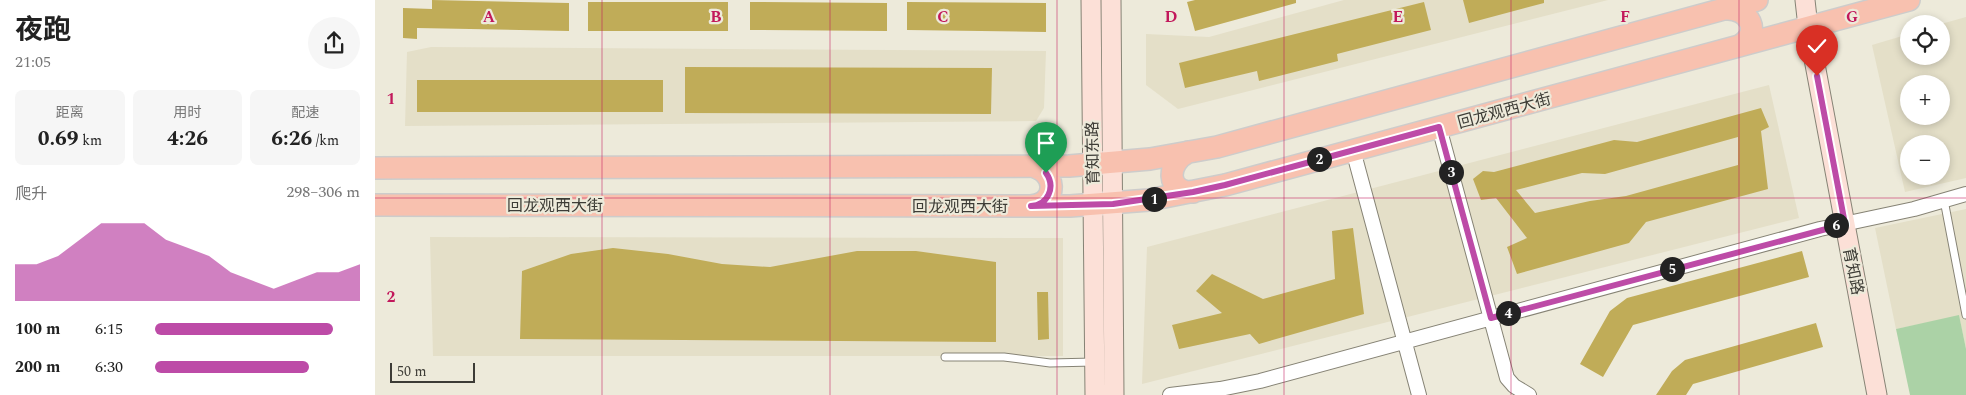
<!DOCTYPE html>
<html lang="zh">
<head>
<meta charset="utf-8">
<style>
	:root { --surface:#fff; --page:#f6f6f6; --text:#222; --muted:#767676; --accent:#bd4ba7 }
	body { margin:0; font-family:Spectral,"Noto Sans SC",serif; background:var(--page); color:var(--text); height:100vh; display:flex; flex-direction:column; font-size:19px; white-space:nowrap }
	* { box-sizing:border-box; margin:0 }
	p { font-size:16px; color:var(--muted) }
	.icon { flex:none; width:28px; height:28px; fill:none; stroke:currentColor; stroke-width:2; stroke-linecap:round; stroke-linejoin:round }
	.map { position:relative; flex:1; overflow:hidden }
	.side { display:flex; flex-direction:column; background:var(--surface); width:375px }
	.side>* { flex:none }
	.fabs { position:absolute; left:1525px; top:15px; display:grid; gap:10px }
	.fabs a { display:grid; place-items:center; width:50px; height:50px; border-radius:50%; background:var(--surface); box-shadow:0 2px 8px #0003; font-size:25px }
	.scale { position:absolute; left:15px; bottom:12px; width:85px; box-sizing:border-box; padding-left:5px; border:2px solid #3d3c36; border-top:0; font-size:14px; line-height:18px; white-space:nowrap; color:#3d3c36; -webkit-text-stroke:4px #edeada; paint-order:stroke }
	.pin { position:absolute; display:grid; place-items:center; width:42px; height:42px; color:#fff; margin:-51px -21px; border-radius:50% 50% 50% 0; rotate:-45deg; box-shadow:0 0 5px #0007 }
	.pin .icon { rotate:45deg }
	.km { position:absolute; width:25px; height:25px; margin:-12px; border-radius:50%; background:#222; color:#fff; font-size:14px; line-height:25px; text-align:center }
	.round { display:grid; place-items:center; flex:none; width:52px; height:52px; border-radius:26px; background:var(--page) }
	.head { display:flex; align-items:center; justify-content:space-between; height:85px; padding:0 15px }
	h1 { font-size:28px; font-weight:700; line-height:38px }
	.metrics { display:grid; grid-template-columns:repeat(3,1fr); gap:8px; height:85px; padding:5px 15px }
	.metrics div { display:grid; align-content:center; border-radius:8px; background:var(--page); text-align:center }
	.metrics b { font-size:21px; font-weight:700 }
	.metrics small { font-size:14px; font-weight:400 }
	.metrics p { font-size:14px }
	.chart { height:140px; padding:10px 15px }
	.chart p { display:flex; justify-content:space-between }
	.chart svg { width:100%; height:90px; margin-top:5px; fill:var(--accent); opacity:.7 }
	ul { padding:0 15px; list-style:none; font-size:16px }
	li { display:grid; grid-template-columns:80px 60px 1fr; align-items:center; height:38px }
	li i { height:12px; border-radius:6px; background:var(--accent) }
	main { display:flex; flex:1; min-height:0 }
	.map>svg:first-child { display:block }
	.built { fill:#e4dfc8; fill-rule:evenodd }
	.green { fill:#abd2a6 }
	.building { fill:#c0ac58; fill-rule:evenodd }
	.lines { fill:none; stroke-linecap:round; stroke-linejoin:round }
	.lane-casing { stroke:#868375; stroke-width:9 }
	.street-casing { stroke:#868375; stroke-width:16 }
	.secondary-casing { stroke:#868375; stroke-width:21 }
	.primary-casing { stroke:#cdcccb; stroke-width:24 }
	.lane { stroke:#fff; stroke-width:7 }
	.street { stroke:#fff; stroke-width:14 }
	.secondary { stroke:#fce0d7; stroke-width:19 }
	.primary { stroke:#f8c1af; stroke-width:21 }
	.route-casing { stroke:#fff; stroke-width:10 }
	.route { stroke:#bd4ba7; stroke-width:6 }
	.grid { fill:none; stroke:#c2185b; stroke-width:1; stroke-opacity:0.55 }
	.labels { text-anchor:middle; stroke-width:4.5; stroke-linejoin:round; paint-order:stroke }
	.street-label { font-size:16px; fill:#3d3c36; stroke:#edeada }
	.grid-label { font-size:16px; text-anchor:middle; font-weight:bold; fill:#c2185b; stroke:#edeada; stroke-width:4.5; stroke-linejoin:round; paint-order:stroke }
</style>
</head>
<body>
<main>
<section class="side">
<div class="head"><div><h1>夜跑</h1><p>21:05</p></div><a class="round"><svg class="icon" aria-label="share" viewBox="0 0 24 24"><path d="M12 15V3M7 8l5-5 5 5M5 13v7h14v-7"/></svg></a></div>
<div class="metrics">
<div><p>距离</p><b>0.69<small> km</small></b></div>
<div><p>用时</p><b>4:26</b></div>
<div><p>配速</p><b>6:26<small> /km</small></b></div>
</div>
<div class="chart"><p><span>爬升</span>298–306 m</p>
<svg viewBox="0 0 160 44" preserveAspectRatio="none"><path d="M0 44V26L10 26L20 22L30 14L40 6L50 6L60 6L70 14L80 18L90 22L100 30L110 34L120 38L130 34L140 30L150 30L160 26V44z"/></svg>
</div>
<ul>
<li><b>100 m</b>6:15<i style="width:87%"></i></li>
<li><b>200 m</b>6:30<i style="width:75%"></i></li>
</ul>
</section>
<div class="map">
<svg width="1591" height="395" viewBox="0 0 1591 395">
	<rect width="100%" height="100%" fill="#edeada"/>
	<path class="built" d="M969 0H1233L803 109 771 85V34L834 37Z
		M1591 17V178L1530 192 1497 45 1534 34V56H1566V24ZM1534 84H1566V116H1534ZM1534 144H1566V176H1534Z
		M56 47 671 51 669 108 661 121 30 126 32 52Z
		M1394 85 1424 218 767 384 772 247Z
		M1591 209V349L1584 316 1521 329 1500 228Z
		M55 237 688 238V356H58Z"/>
	<path class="green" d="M1584 315 1591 349V395H1535L1521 329Z"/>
	<path class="building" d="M57 0 194 3V31L42 28V39L28 38V8L57 9Z
		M820 0H921V3L820 31 812 2Z
		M1088 0H1169V3L1094 23Z
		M213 2H353V31H213Z
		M375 2 512 3V31L375 30Z
		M532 2 671 3V32L532 30Z
		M1049 2 1056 30 962 54 963 61 884 81 882 71 810 88 804 63Z
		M310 67 617 68 616 114 310 113Z
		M42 80H288V112H42Z
		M1386 108 1394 127 1386 131 1393 189 1271 222 1254 243 1142 274 1132 247 1152 238 1121 198 1106 200 1098 179 1108 171 1119 172 1239 140 1262 142ZM1363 137V165L1251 196 1215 201 1160 213 1141 190 1207 173 1230 174Z
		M978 228 989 314 884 344 875 334 804 349 797 325 847 313 821 291 837 274 888 299 960 279 957 231Z
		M238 248 293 254 347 264 395 267 482 251H541L621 262V342L145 339 147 271 196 254Z
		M1427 251 1434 277 1258 325 1228 377 1205 364 1235 311 1252 298Z
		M662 292H673L674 339 663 340Z
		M1441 323 1448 347 1318 384 1311 395H1281L1297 371 1310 360Z"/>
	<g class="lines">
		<g class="lane-casing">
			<path id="lane" d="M1569 200 1591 315
				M570 357H629L675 363 719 362"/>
		</g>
		<g class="street-casing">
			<path id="street" d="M1064 127 1132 378 1139 386 1154 395
				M978 150 1044 395
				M795 395 845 389 885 381 1445 229 1539 209 1591 194"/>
		</g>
		<g class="secondary-casing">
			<path id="secondary" d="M716 0 720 395
				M736 0 739 395
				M1430 0 1433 27 1502 395"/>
		</g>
		<g class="primary-casing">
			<path id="primary" d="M1350 9C1374 7 1388 33 1364 46
				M813 152C791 163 791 193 818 192
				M655 166C682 170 684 203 656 206
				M0 168 694 166 775 159 842 147 1382 0
				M0 205 695 206 774 200 850 185 1534 0"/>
		</g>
		<use href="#lane" class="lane"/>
		<use href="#street" class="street"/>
		<use href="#secondary" class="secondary"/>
		<use href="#primary" class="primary"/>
	</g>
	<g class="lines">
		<g class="route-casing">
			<path id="route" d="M671 173C681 187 673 205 656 206L738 204 818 192 850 185 1064 127 1116 318 1470 224 1442 76"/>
		</g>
		<use href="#route" class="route"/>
	</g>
	<path class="grid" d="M227 0V395M455 0V395M682 0V395M909 0V395M1136 0V395M1364 0V395M0 198H1591"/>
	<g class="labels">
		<g class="street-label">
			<text transform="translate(1129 110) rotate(-15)" y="6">回龙观西大街</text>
			<text transform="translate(717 153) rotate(-91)" y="6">育知东路</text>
			<text x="180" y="211">回龙观西大街</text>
			<text x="585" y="212">回龙观西大街</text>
			<text transform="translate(1479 271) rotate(79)" y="6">育知路</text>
		</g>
	</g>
	<g class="grid-label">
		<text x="114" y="22">A</text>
		<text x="341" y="22">B</text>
		<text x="568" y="22">C</text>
		<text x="796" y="22">D</text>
		<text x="1023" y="22">E</text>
		<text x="1250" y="22">F</text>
		<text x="1477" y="22">G</text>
		<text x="16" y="104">1</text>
		<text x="16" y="302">2</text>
	</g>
</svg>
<div class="fabs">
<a><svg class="icon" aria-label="locate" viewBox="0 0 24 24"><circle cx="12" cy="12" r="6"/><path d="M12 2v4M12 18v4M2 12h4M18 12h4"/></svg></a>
<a>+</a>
<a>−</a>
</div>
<div class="scale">50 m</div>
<div class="pin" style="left:671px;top:173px;background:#1e9e55"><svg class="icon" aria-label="arrive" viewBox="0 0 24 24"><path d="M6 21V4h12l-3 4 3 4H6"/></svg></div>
<div class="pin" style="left:1442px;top:76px;background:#d93025"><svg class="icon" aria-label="check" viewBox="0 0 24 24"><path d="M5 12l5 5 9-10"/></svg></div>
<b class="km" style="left:779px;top:199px">1</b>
<b class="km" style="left:944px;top:159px">2</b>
<b class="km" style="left:1076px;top:172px">3</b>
<b class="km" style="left:1133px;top:313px">4</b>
<b class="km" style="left:1297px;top:269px">5</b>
<b class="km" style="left:1461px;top:225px">6</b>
</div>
</main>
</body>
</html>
